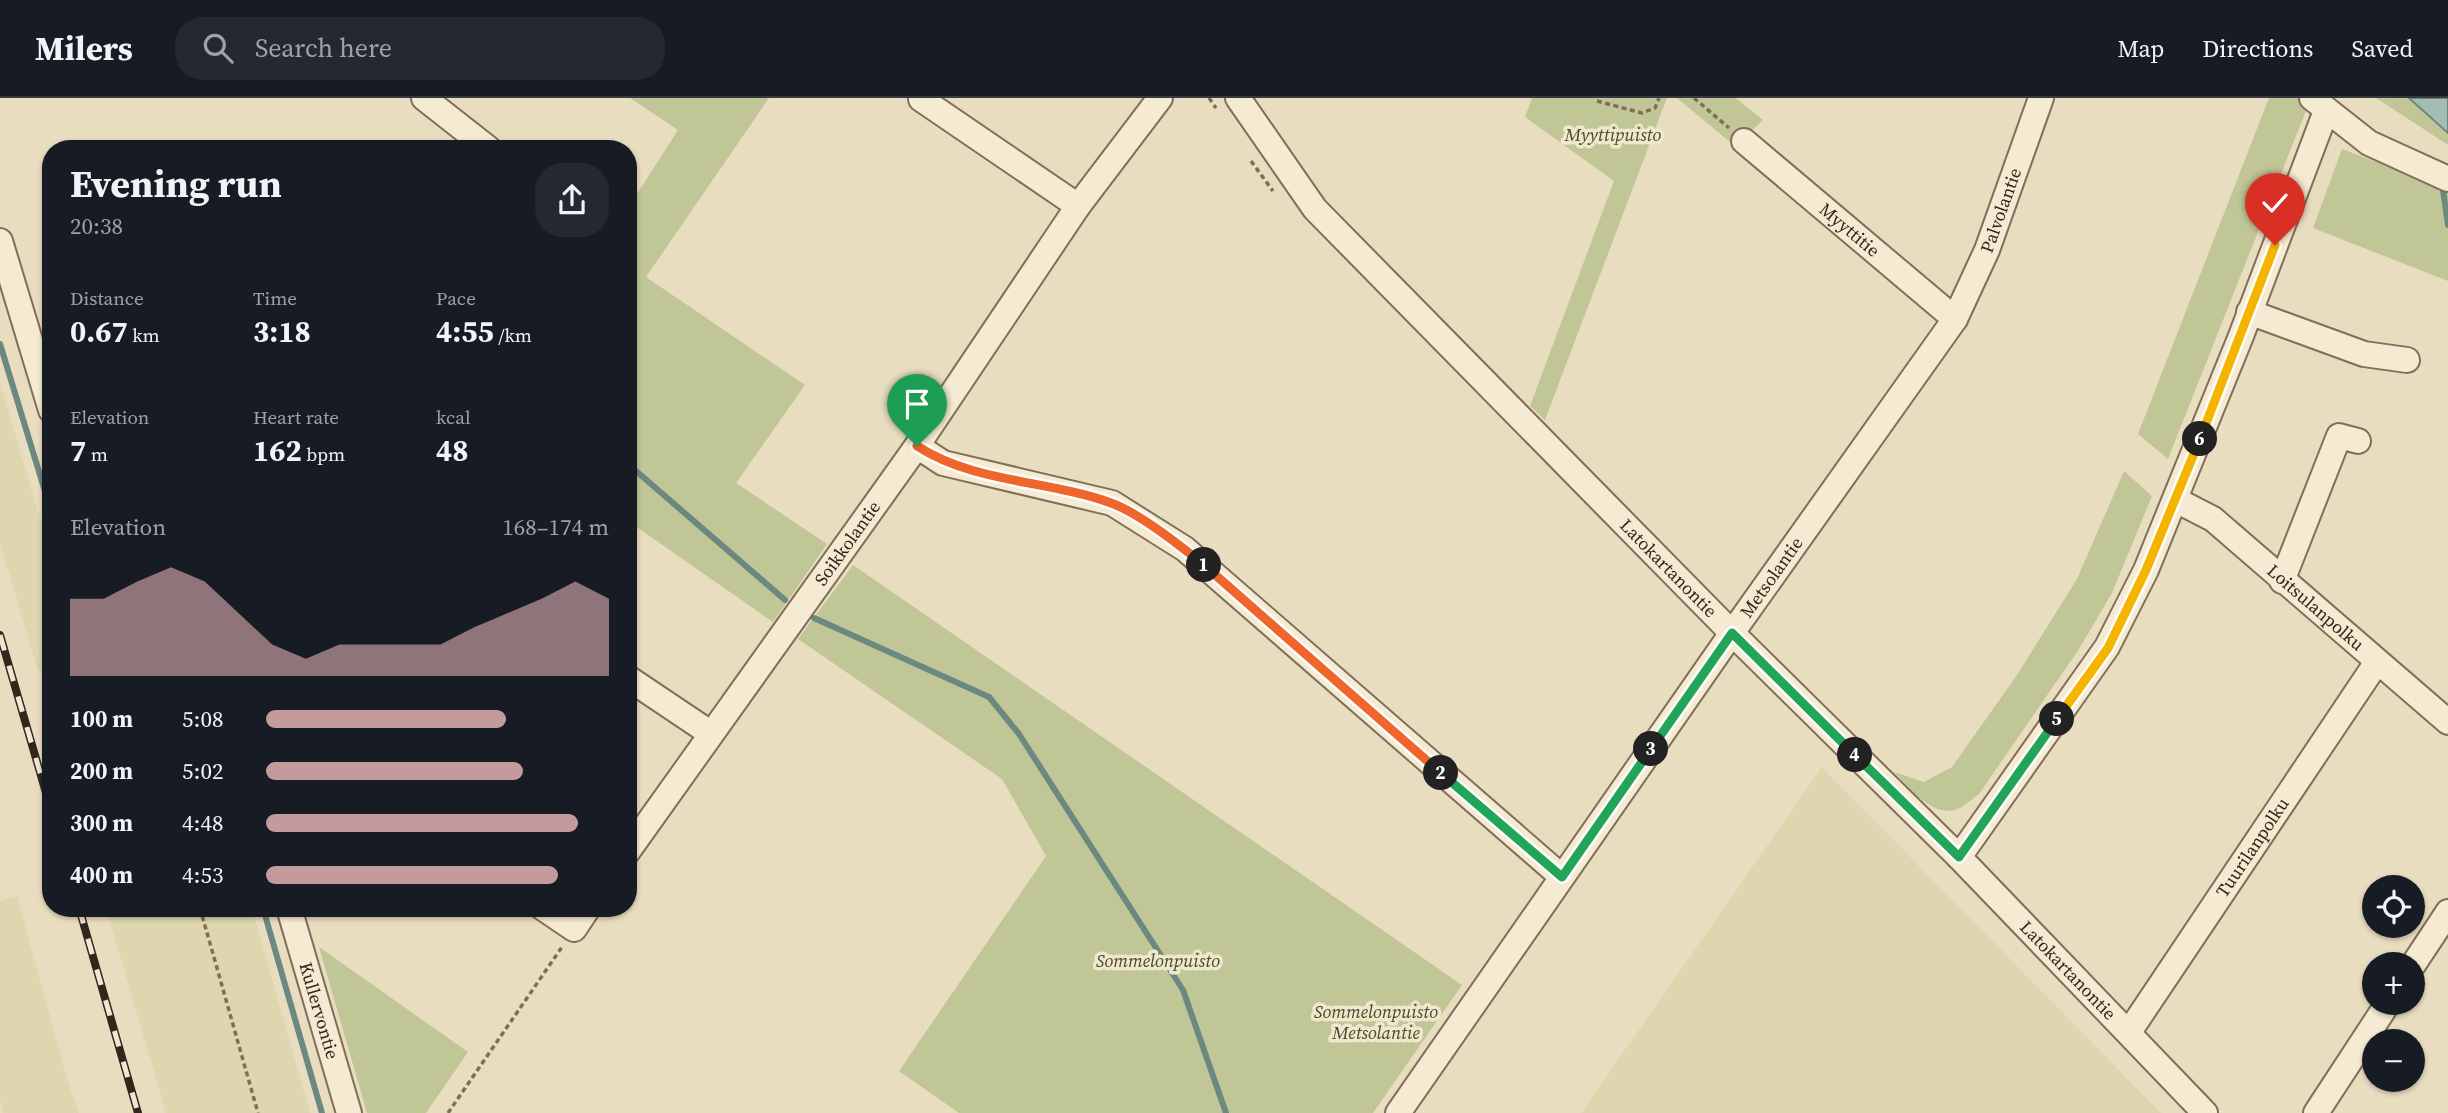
<!DOCTYPE html>
<html lang="en">
<head>
<meta charset="utf-8">
<style>
	:root { --surface:#171b24; --page:#242831; --text:#f1f3f6; --muted:#9ea1a6; --line:#363941; --accent:#c39b9d }
	body { margin:0; font-family:"Source Serif 4",serif; background:var(--page); color:var(--text); height:100vh; display:flex; flex-direction:column; font-size:26px; white-space:nowrap }
	* { box-sizing:border-box; margin:0 }
	p { font-size:23px; color:var(--muted) }
	.icon { flex:none; width:38px; height:38px; fill:none; stroke:currentColor; stroke-width:2; stroke-linecap:round; stroke-linejoin:round }
	.map { position:relative; flex:1; overflow:hidden }
	.sheet { position:absolute; left:42px; top:42px; width:595px; height:777px; display:flex; flex-direction:column; background:var(--surface); border-radius:28px; box-shadow:0 2px 5px #0004 }
	.sheet>* { flex:none }
	.buttons { position:absolute; left:2362px; top:777px; display:grid; gap:14px }
	.buttons a { display:grid; place-items:center; width:63px; height:63px; border-radius:50%; background:var(--surface); box-shadow:0 2px 5px #0004; font-size:35px }
	.pin { position:absolute; display:grid; place-items:center; width:60px; height:60px; color:#fff; margin:-72px -30px; border-radius:50% 50% 50% 0; rotate:-45deg; box-shadow:0 0 7px #0007 }
	.pin .icon { rotate:45deg }
	.km { position:absolute; width:35px; height:35px; margin:-18px; border-radius:50%; background:#222; color:#fff; font-size:19px; line-height:35px; text-align:center }
	.round { display:grid; place-items:center; flex:none; width:74px; height:74px; border-radius:28px; background:var(--page) }
	.overview { display:flex; align-items:center; justify-content:space-between; height:119px; padding:0 28px }
	h1 { font-size:38px; font-weight:700; line-height:52px }
	.stats { display:grid; grid-template-columns:repeat(3,1fr); gap:10px; height:119px; padding:7px 28px }
	.stats div { display:grid; align-content:center }
	.stats b { font-size:30px; font-weight:700 }
	.stats small { font-size:19px; font-weight:400 }
	.stats p { font-size:19px }
	.chart { height:196px; padding:14px 28px }
	.chart p { display:flex; justify-content:space-between }
	.chart svg { width:100%; height:126px; margin-top:7px; fill:var(--accent); opacity:.7 }
	ul { padding:0 28px; list-style:none; font-size:23px }
	li { display:grid; grid-template-columns:112px 84px 1fr; align-items:center; height:52px }
	li i { height:18px; border-radius:9px; background:var(--accent) }
	header { display:flex; align-items:center; gap:42px; box-sizing:border-box; height:98px; padding:0 35px; background:var(--surface); border-bottom:2px solid var(--line) }
	header strong { font-size:33px }
	nav { display:flex; gap:38px; margin-inline-start:auto; font-size:24px }
	.search { width:490px; height:63px; background:var(--page); display:flex; align-items:center; gap:18px; box-sizing:border-box; padding:0 24px; border-radius:28px; color:var(--muted); font-size:26px }
	.map>svg:first-child { display:block }
	.farmland { fill:#ded6ae }
	.green { fill:#c1c696 }
	.water { fill:#a3bcb4; stroke:#6b8881; stroke-width:2 }
	.lines { fill:none; stroke-linecap:round; stroke-linejoin:round }
	.stream { stroke:#6b8881; stroke-width:6 }
	.minor-casing { stroke:#816e5a; stroke-width:28 }
	.path { stroke:#816e5a; stroke-width:3.5; stroke-dasharray:5 3.5; stroke-linecap:butt }
	.minor { stroke:#f5ead2; stroke-width:24 }
	.rail-casing { stroke:#32271d; stroke-width:8 }
	.rail { stroke:#f1e7cf; stroke-width:5; stroke-dasharray:16; stroke-linecap:butt }
	.split-1-casing { stroke:#fff; stroke-width:14 }
	.split-2-casing { stroke:#fff; stroke-width:14 }
	.split-3-casing { stroke:#fff; stroke-width:14 }
	.split-4-casing { stroke:#fff; stroke-width:14 }
	.split-5-casing { stroke:#fff; stroke-width:14 }
	.split-6-casing { stroke:#fff; stroke-width:14 }
	.split-7-casing { stroke:#fff; stroke-width:14 }
	.split-1 { stroke:#f0652b; stroke-width:9 }
	.split-2 { stroke:#f0652b; stroke-width:9 }
	.split-3 { stroke:#22a559; stroke-width:9 }
	.split-4 { stroke:#22a559; stroke-width:9 }
	.split-5 { stroke:#22a559; stroke-width:9 }
	.split-6 { stroke:#f5b400; stroke-width:9 }
	.split-7 { stroke:#f5b400; stroke-width:9 }
	.labels { text-anchor:middle; stroke-width:7; stroke-linejoin:round; paint-order:stroke }
	.park-label { font-size:18px; font-style:italic; fill:#434c25; stroke:#f1e7cf }
	.street-label { font-size:18px; fill:#32271d; stroke:#f1e7cf }
</style>
</head>
<body>
<header>
<strong>Milers</strong>
<div class="search"><svg class="icon" aria-label="search" viewBox="0 0 24 24"><circle cx="10" cy="10" r="6"/><path d="M15 15l6 6"/></svg>Search here</div>
<nav><a>Map</a><a>Directions</a><a>Saved</a></nav>
</header>
<div class="map">
<svg width="2448" height="1015" viewBox="0 0 2448 1015">
	<rect width="100%" height="100%" fill="#e9ddc0"/>
	<path class="farmland" d="M0 285 51 457V574L38 573 0 445Z
		M1822 669 2161 1015H1581Z
		M17 798 68 984 79 1015H3L0 1003V803Z
		M106 810H252L310 1015H166Z"/>
	<path class="green" d="M630 0H769L646 179 805 287 736 385 827 446 773 524 628 423V110L678 32Z
		M1532 0H1667L1545 322 1530 308 1614 83 1525 19Z
		M1677 0H1736L1763 22 1735 48Z
		M2269 0H2311L2168 361 2138 336Z
		M2376 0H2409L2448 35V47Z
		M2342 51 2448 91V183L2313 130Z
		M2124 373 2152 398 2112 495 2079 551 1979 696C1973 700 1963 710 1955 712 1931 718 1909 689 1894 674L1924 684 1952 669 2017 577 2077 481Z
		M853 467 1462 887 1373 1015H959L899 973 1046 758 1002 681 798 541Z
		M319 849 468 954 426 1015H367Z"/>
	<path class="water" d="M2409 0H2448V35Z"/>
	<g class="lines">
		<path class="stream" d="M2442 85 2448 127
			M0 246 51 413
			M628 366 785 502
			M814 520 989 599 1019 636 1183 892 1226 1015
			M263 810 322 1015"/>
		<g class="minor-casing">
			<g id="minor">
				<path d="M424 0 489 51"/>
				<path id="s1" d="M1238 0 1315 111 1732 535 1959 759 2205 1015"/>
				<path d="M2312 0 2369 45 2448 81"/>
				<path d="M921 1 1078 108"/>
				<path id="s2" d="M1744 43 1955 221"/>
				<path d="M0 143 51 312"/>
				<path d="M2249 214 2364 256 2407 262"/>
				<path d="M917 348 943 365 1112 405 1185 451 1562 779"/>
				<path id="s3" d="M2176 402 2213 421 2448 624"/>
				<path d="M2282 483 2339 338 2358 343"/>
				<path d="M628 580 710 635"/>
				<path id="s4" d="M628 753 917 348 1078 108 1160 0"/>
				<path d="M1959 759 2107 549 2146 472 2241 238 2326 13"/>
				<path id="s5" d="M289 810 349 1015"/>
				<path d="M543 810 574 831 588 810"/>
				<path d="M2413 867 2448 814"/>
				<path id="s6" d="M2129 934 2377 564"/>
				<path id="s7" d="M1398 1015 1732 535 1955 221 1987 152 2041 0"/>
				<path d="M2316 1015 2388 905"/>
			</g>
		</g>
		<path class="path" d="M1209 0 1216 10
			M1694 0 1729 30
			M1597 3 1642 15 1655 10 1659 0
			M1251 63 1273 93
			M200 810 258 1015
			M448 1015 562 849"/>
		<use href="#minor" class="minor"/>
		<g class="rail-casing">
			<path id="rail" d="M0 537 51 712
				M79 810 138 1015"/>
		</g>
		<use href="#rail" class="rail"/>
	</g>
	<g class="lines">
		<g class="split-1-casing">
			<path id="split-1" d="M917 348C974 385 1048 382 1111 405 1137 414 1182 449 1204 467"/>
		</g>
		<g class="split-2-casing">
			<path id="split-2" d="M1204 467 1441 675"/>
		</g>
		<g class="split-3-casing">
			<path id="split-3" d="M1441 675 1562 779 1651 651"/>
		</g>
		<g class="split-4-casing">
			<path id="split-4" d="M1651 651 1732 535 1855 657"/>
		</g>
		<g class="split-5-casing">
			<path id="split-5" d="M1855 657 1959 759 2057 621"/>
		</g>
		<g class="split-6-casing">
			<path id="split-6" d="M2057 621 2108 550 2146 472 2200 341"/>
		</g>
		<g class="split-7-casing">
			<path id="split-7" d="M2200 341 2275 147"/>
		</g>
		<use href="#split-1" class="split-1"/>
		<use href="#split-2" class="split-2"/>
		<use href="#split-3" class="split-3"/>
		<use href="#split-4" class="split-4"/>
		<use href="#split-5" class="split-5"/>
		<use href="#split-6" class="split-6"/>
		<use href="#split-7" class="split-7"/>
	</g>
	<g class="labels">
		<g class="park-label">
			<text x="1613" y="43">Myyttipuisto</text>
			<text x="1158" y="869">Sommelonpuisto</text>
			<text x="1376" y="920">Sommelonpuisto<tspan x="1376" dy="21">Metsolantie</tspan></text>
		</g>
		<g class="street-label">
			<text dy="6" stroke="none"><textPath href="#s7" startOffset="1088">Palvolantie</textPath></text>
			<text dy="6" stroke="none"><textPath href="#s2" startOffset="138">Myyttitie</textPath></text>
			<text dy="6" stroke="none"><textPath href="#s4" startOffset="378">Soikkolantie</textPath></text>
			<text dy="6" stroke="none"><textPath href="#s1" startOffset="639">Latokartanontie</textPath></text>
			<text dy="6" stroke="none"><textPath href="#s7" startOffset="653">Metsolantie</textPath></text>
			<text dy="6" stroke="none"><textPath href="#s3" startOffset="177">Loitsulanpolku</textPath></text>
			<text dy="6" stroke="none"><textPath href="#s6" startOffset="222">Tuurilanpolku</textPath></text>
			<text dy="6" stroke="none"><textPath href="#s1" startOffset="1206">Latokartanontie</textPath></text>
			<text dy="6" stroke="none"><textPath href="#s5" startOffset="107">Kullervontie</textPath></text>
		</g>
	</g>
</svg>
<div class="buttons">
<a><svg class="icon" aria-label="locate" viewBox="0 0 24 24"><circle cx="12" cy="12" r="6"/><path d="M12 2v4M12 18v4M2 12h4M18 12h4"/></svg></a>
<a>+</a>
<a>−</a>
</div>
<div class="pin" style="left:917px;top:348px;background:#1e9e55"><svg class="icon" aria-label="arrive" viewBox="0 0 24 24"><path d="M6 21V4h12l-3 4 3 4H6"/></svg></div>
<div class="pin" style="left:2275px;top:147px;background:#d93025"><svg class="icon" aria-label="check" viewBox="0 0 24 24"><path d="M5 12l5 5 9-10"/></svg></div>
<b class="km" style="left:1204px;top:467px">1</b>
<b class="km" style="left:1441px;top:675px">2</b>
<b class="km" style="left:1651px;top:651px">3</b>
<b class="km" style="left:1855px;top:657px">4</b>
<b class="km" style="left:2057px;top:621px">5</b>
<b class="km" style="left:2200px;top:341px">6</b>
<section class="sheet">
<div class="overview"><div><h1>Evening run</h1><p>20:38</p></div><a class="round"><svg class="icon" aria-label="share" viewBox="0 0 24 24"><path d="M12 15V3M7 8l5-5 5 5M5 13v7h14v-7"/></svg></a></div>
<div class="stats">
<div><p>Distance</p><b>0.67<small> km</small></b></div>
<div><p>Time</p><b>3:18</b></div>
<div><p>Pace</p><b>4:55<small> /km</small></b></div>
</div>
<div class="stats">
<div><p>Elevation</p><b>7<small> m</small></b></div>
<div><p>Heart rate</p><b>162<small> bpm</small></b></div>
<div><p>kcal</p><b>48</b></div>
</div>
<div class="chart"><p><span>Elevation</span>168–174 m</p>
<svg viewBox="0 0 160 44" preserveAspectRatio="none"><path d="M0 44V17L10 17L20 11L30 6L40 11L50 22L60 33L70 38L80 33L90 33L100 33L110 33L120 27L130 22L140 17L150 11L160 17V44z"/></svg>
</div>
<ul>
<li><b>100 m</b>5:08<i style="width:70%"></i></li>
<li><b>200 m</b>5:02<i style="width:75%"></i></li>
<li><b>300 m</b>4:48<i style="width:91%"></i></li>
<li><b>400 m</b>4:53<i style="width:85%"></i></li>
</ul>
</section>
</div>
</body>
</html>
